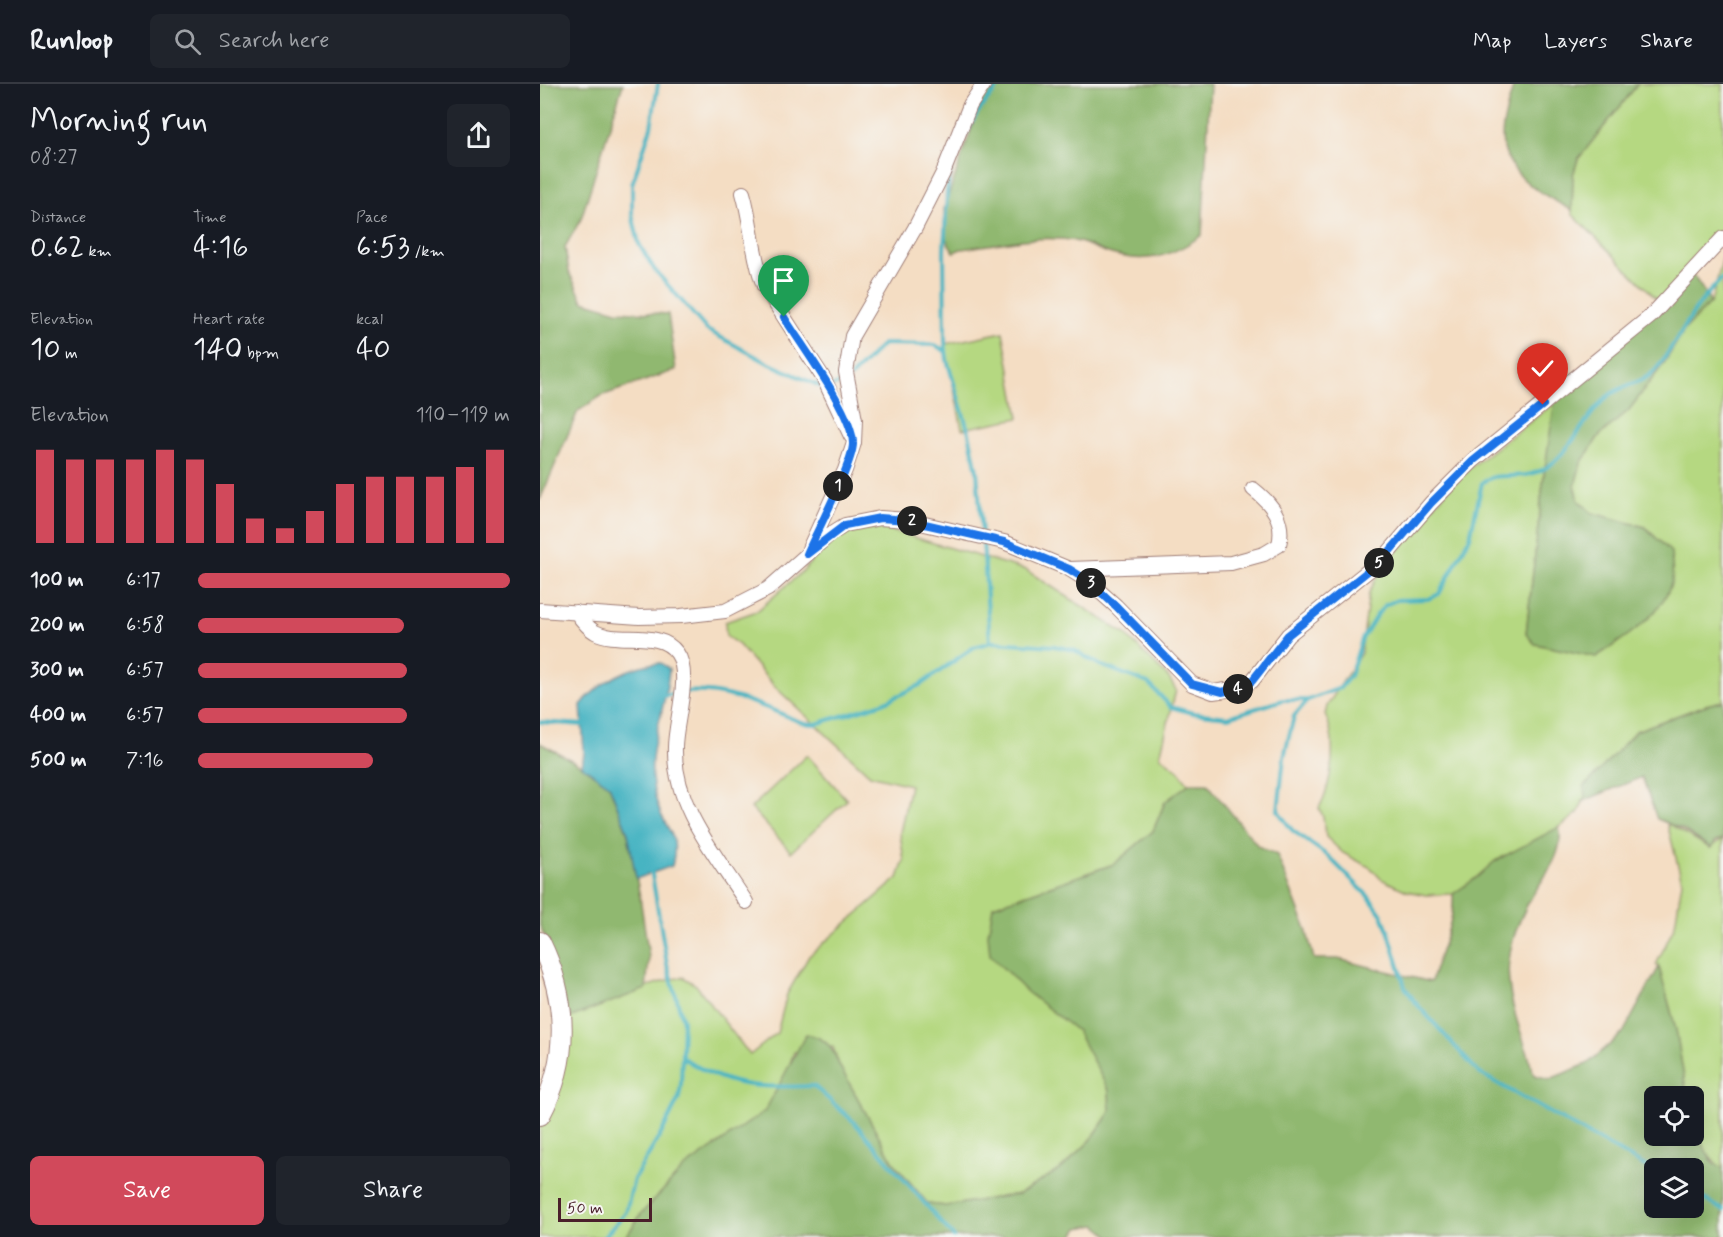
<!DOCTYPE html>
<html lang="en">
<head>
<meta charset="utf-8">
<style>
	:root { --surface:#171b24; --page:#20242c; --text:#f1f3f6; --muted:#9ea1a6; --line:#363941; --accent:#d1495b }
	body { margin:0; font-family:Mynerve,sans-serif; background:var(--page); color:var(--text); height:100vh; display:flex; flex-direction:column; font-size:22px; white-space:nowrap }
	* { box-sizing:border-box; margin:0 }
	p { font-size:20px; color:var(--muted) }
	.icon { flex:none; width:33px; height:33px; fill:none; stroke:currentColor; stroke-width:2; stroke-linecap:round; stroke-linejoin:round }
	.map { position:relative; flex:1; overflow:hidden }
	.panel { display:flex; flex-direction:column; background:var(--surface); width:540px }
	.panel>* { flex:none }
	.tools { position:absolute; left:1104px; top:1002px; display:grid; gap:12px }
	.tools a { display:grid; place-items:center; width:60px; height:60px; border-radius:9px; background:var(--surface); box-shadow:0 6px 24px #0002; font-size:30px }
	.scale { position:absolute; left:18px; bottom:15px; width:94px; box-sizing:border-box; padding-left:6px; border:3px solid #4a1f2b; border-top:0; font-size:16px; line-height:21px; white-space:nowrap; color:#4a1f2b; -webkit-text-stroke:4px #f6f6f2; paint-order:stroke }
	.pin { position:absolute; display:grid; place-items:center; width:51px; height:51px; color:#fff; margin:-62px -26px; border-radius:50% 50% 50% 0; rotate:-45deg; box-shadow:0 0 6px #0007 }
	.pin .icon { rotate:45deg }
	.km { position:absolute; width:30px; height:30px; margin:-15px; border-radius:50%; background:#222; color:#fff; font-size:16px; line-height:30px; text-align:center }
	.round { display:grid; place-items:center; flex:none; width:63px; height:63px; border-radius:9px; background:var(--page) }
	.summary { display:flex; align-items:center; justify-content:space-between; height:102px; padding:0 30px }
	h1 { font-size:33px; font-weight:600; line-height:45px }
	.stats { display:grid; grid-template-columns:repeat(3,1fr); gap:9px; height:102px; padding:6px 30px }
	.stats div { display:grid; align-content:center }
	.stats b { font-size:30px; font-weight:600 }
	.stats small { font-size:16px; font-weight:400 }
	.stats p { font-size:16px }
	.chart { height:168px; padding:12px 30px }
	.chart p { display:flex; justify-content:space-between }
	.chart svg { width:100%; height:108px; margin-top:6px; stroke:var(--accent); stroke-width:6 }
	.cta { display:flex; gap:12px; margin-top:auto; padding:12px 30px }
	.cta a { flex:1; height:69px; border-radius:9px; background:var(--accent); color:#fff; font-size:24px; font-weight:600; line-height:69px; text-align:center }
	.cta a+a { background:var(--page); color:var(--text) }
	ul { padding:0 30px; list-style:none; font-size:20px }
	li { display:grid; grid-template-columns:96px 72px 1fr; align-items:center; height:45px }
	li i { height:15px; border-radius:8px; background:var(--accent) }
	header { display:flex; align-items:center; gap:36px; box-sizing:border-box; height:84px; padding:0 30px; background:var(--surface); border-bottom:2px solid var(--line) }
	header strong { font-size:28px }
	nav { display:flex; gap:33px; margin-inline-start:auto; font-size:21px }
	.search { width:420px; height:54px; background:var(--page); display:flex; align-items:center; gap:15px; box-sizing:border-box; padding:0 21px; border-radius:9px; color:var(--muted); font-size:22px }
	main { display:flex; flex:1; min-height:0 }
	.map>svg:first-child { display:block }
	.green { fill:#b5d881; stroke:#807c56; stroke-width:1.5 }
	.forest { fill:#90b86f; stroke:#6d6c4d; stroke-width:1.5; fill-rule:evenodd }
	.water { fill:#46b4c2; stroke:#486a76; stroke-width:1.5 }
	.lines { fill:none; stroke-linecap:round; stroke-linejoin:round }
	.stream { stroke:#46b4c2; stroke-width:4 }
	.minor-casing { stroke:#9f7e77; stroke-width:16 }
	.highway-casing { stroke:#9f7e77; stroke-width:22 }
	.minor { stroke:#fff; stroke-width:14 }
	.highway { stroke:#fff; stroke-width:20 }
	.route-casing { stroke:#fff; stroke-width:12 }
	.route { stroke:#1a73e8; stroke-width:8 }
</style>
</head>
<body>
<header>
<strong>Runloop</strong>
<div class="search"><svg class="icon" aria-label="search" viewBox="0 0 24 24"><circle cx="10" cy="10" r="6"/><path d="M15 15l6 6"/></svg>Search here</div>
<nav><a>Map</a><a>Layers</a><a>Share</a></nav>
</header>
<main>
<section class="panel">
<div class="summary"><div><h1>Morning run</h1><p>08:27</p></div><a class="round"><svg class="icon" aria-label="share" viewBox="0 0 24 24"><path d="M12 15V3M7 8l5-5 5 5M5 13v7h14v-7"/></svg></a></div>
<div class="stats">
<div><p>Distance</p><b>0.62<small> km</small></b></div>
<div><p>Time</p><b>4:16</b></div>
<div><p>Pace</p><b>6:53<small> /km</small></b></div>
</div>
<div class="stats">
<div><p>Elevation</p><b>10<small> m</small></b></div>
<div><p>Heart rate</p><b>140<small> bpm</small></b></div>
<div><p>kcal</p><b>40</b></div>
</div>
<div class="chart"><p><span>Elevation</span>110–119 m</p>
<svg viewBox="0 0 160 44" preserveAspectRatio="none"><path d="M5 44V6M15 44V10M25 44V10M35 44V10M45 44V6M55 44V10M65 44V20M75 44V34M85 44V38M95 44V31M105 44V20M115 44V17M125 44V17M135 44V17M145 44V13M155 44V6"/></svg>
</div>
<ul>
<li><b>100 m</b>6:17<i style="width:100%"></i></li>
<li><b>200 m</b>6:58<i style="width:66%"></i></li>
<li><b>300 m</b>6:57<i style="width:67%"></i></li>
<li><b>400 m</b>6:57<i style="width:67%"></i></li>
<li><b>500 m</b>7:16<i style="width:56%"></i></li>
</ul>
<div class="cta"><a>Save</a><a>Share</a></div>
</section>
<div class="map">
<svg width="1183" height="1153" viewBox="0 0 1183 1153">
	<rect width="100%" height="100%" fill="#f6f6f2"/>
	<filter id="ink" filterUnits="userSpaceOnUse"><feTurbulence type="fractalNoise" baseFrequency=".0167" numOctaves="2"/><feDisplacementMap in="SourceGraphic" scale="12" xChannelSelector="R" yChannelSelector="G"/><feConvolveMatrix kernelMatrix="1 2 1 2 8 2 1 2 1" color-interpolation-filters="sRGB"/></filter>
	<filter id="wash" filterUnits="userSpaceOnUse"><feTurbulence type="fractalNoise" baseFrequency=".008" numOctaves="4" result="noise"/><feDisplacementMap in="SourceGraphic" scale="24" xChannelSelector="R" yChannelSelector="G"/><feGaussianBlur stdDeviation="1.35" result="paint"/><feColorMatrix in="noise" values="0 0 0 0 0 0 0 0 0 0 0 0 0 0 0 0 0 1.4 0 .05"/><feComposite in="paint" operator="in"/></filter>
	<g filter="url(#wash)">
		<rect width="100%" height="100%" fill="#f4ddc3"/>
		<path class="green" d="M1098 0H1183V145L1119 217 1032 130 1033 91 1038 75Z
			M1183 174V617L1166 621 1096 647 1046 711 1038 729 1016 746 955 777 936 794 913 810 886 811 867 807 841 795 831 784 803 769 786 753 783 733 779 724C792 701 798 655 785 631L787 622 821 569 829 509 842 483 919 392 1015 319 1004 391 986 550 1056 573 1077 559 1105 443 1052 429 1038 416 1035 401 1041 379 1059 352 1089 326 1124 279 1145 245 1171 218Z
			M463 248 479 334 422 345 405 260Z
			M317 444 345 445 486 486 585 550 629 594 636 606 620 672 638 686 649 700 625 718 613 747 574 780 453 822 514 927 537 947 554 975 569 1007 570 1028 551 1056 521 1085 479 1110 406 1122 388 1120 354 1079 299 981 293 963 254 968 244 996 225 1027 144 1084 101 1130 86 1153H0V1039L24 936C61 922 106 899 143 893L156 901 210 971 237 949 247 910 269 872 358 794 364 777 360 749 370 701 330 691 235 603 199 561 186 552 185 538 217 527 264 486 290 455Z
			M267 671 307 716 251 768 211 724Z
			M1127 739 1170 764 1183 755V1084C1157 1069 1154 1040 1154 1012H1147L1136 946 1119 883 1116 881 1135 841 1142 797Z"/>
		<path class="forest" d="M0 0H83L41 135 25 163 29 188 43 217 77 227 128 230 136 286 61 312 38 327 0 416Z
			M447 0H670L662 151C629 175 601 181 562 167 548 161 538 156 522 155 490 152 453 161 421 165L414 168 405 154 404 124Z
			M974 0H1098L1038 75 1033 91 1032 126C1004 111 970 95 963 60 959 46 970 15 974 0Z
			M1149 185 1171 218 1145 245 1124 279 1089 326 1059 352 1041 379 1035 401 1038 416 1052 429 1105 443 1131 468C1131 476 1134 488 1132 497 1121 534 1085 553 1056 573L995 560 986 550 1004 391 1016 308 1078 260Z
			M1183 617V755L1176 757 1171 764 1142 745 1117 735 1102 693 1043 717 1046 711 1044 703 1096 647 1166 621Z
			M0 659 42 682 69 701 88 750 100 813 109 874 106 905 24 936 8 859 0 842Z
			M650 699H667L718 762 737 771 766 845 774 875H798L891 898C898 869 915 842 913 810L936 794 955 777 1019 743C1025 770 1004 792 991 814 956 876 967 909 988 970 991 979 989 981 995 991L1010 995 1047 980 1083 949 1119 883 1136 946 1147 1012H1114V1052H1154V1045L1173 1079 1183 1084V1153H571L556 1141 539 1144 533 1153H86L101 1130 144 1084 225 1027 266 950C285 953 293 963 299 981L354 1079 388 1120 406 1122 479 1110 521 1085 551 1056 570 1028 569 1007 537 947 487 908 450 871 448 850 453 822 574 780 613 747 625 718ZM1114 1084H1154V1124H1114Z"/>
		<path class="water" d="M121 579 129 585C126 636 100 668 118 722 127 750 140 748 132 782L96 795 88 749 69 701 42 682 44 669 41 621C59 598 92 580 121 579Z"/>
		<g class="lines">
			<path class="stream" d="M118 0 111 43 92 100V130L99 160 114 185 167 246 228 279 282 303
				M425 50 438 28 460 0
				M411 84 407 107 404 167 405 258 407 276 429 349 437 387 442 450
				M311 293 343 260 395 261 405 267
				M290 303 305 297
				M443 457 450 558
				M146 608C175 605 205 615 232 626 246 631 261 641 276 640L343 619 380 601 434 563 452 558 514 562 534 566 560 581 608 599 631 623 653 629 688 633 743 616H768
				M123 612 139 609
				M0 638 44 641
				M142 973C190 1006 218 1003 274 1002L313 1037 414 1153
				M1114 1087 939 989 875 918 865 903 849 849 842 831 829 813 788 772 752 746 738 727 744 673 754 632 768 616 800 604 810 592 822 555 836 532 845 521 857 516 888 515 899 510 930 453 942 399C961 383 984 403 1014 378 1035 360 1046 331 1067 313 1082 300 1105 300 1118 283 1140 254 1155 218 1183 194
				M1154 1109 1183 1126
				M64 1153 86 1128 94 1095 121 1050 139 1014 141 1000 143 937 127 880 111 785"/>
		</g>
	</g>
	<g filter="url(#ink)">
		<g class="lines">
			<g class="minor-casing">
				<path id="minor" d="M203 109C212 139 212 172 224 202L284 295 311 352
					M269 465 305 386 314 359 315 336 306 288 312 252 375 144 403 89 430 21 444 0
					M530 485 691 479 724 470 739 461C745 436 732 420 713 405
					M0 526 99 533 141 532 185 527 228 505 289 451 305 441 340 434 367 436 464 458 529 485 548 497 576 522 652 600 673 608 699 604 712 597 748 551 843 475 891 419 933 377 1111 232 1183 154
					M36 528C41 535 48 544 55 548 79 561 119 544 137 569 152 590 135 638 135 663 133 722 176 771 206 818"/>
			</g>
			<g class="highway-casing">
				<path id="highway" d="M0 858C28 915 30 975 0 1031"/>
			</g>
			<use href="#minor" class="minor"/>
			<use href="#highway" class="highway"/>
		</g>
	</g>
	<g class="lines" filter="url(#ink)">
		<g class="route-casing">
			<path id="route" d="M244 233C261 261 312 328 313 359 314 377 276 449 267 470L305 441 340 434 367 436 464 458 529 485 548 497 576 522 652 600 682 608 699 604 712 597 748 551 843 475 891 419 933 377 1003 321"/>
		</g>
		<use href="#route" class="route"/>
	</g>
</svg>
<div class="tools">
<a><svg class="icon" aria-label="locate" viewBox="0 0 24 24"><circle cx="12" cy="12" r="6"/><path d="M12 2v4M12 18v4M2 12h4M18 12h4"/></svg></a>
<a><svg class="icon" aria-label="layers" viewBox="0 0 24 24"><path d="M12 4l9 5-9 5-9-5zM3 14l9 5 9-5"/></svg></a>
</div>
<div class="scale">50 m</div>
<div class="pin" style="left:244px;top:233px;background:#1e9e55"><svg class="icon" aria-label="arrive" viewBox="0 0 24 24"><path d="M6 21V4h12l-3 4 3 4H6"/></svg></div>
<div class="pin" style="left:1003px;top:321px;background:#d93025"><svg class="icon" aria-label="check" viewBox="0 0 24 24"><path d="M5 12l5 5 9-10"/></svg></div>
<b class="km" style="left:298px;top:402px">1</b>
<b class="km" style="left:372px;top:437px">2</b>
<b class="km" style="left:551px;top:499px">3</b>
<b class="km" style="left:698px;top:605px">4</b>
<b class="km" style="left:839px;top:479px">5</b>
</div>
</main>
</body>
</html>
